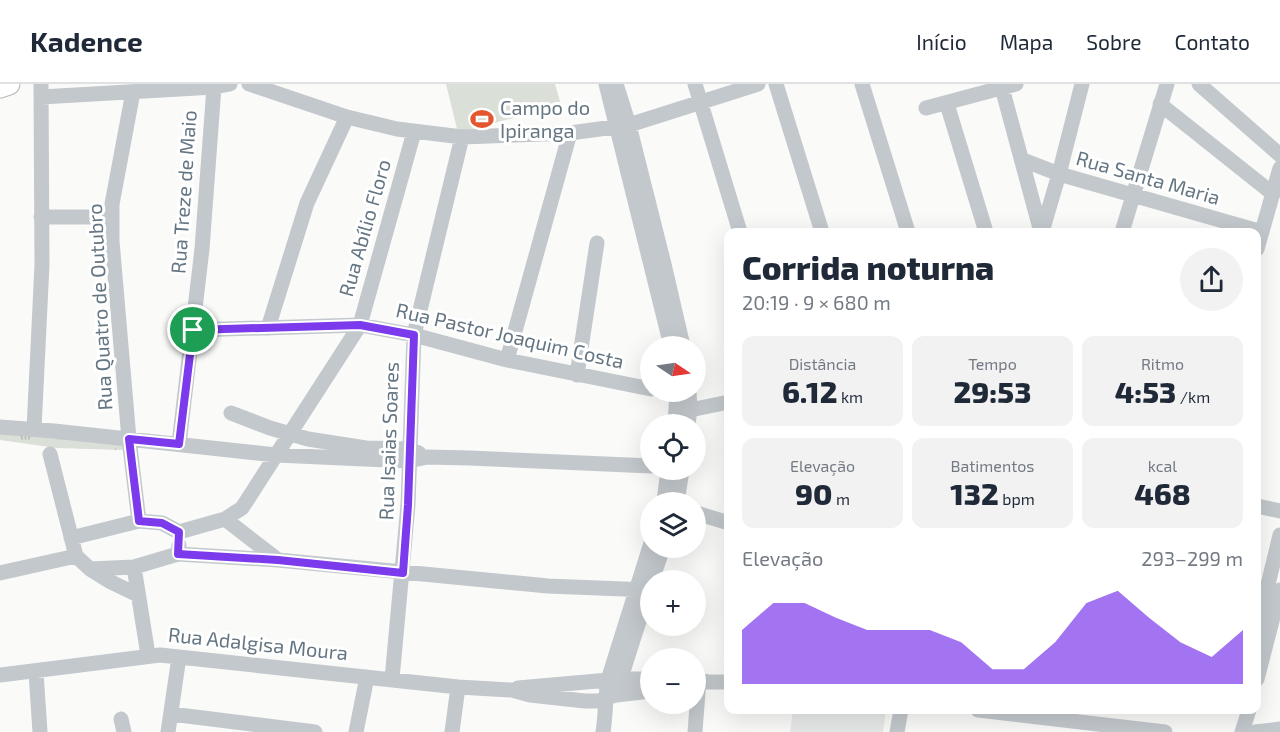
<!DOCTYPE html>
<html lang="pt">
<head>
<meta charset="utf-8">
<style>
	:root { --surface:#fff; --page:#f2f2f3; --text:#1f2937; --muted:#747a83; --line:#e0e1e3; --accent:#7c3aed }
	body { margin:0; font-family:"Exo 2",sans-serif; background:var(--page); color:var(--text); height:100vh; display:flex; flex-direction:column; font-size:22px; white-space:nowrap }
	* { box-sizing:border-box; margin:0 }
	p { font-size:20px; color:var(--muted) }
	.icon { flex:none; width:33px; height:33px; fill:none; stroke:currentColor; stroke-width:2; stroke-linecap:round; stroke-linejoin:round }
	.map { position:relative; flex:1; overflow:hidden }
	.side { position:absolute; left:724px; top:144px; width:537px; height:486px; display:flex; flex-direction:column; background:var(--surface); border-radius:12px; box-shadow:0 6px 24px #0002 }
	.side>* { flex:none }
	.needle { width:39px; rotate:103deg }
	.buttons { position:absolute; left:640px; top:252px; display:grid; gap:12px }
	.buttons a { display:grid; place-items:center; width:66px; height:66px; border-radius:50%; background:var(--surface); box-shadow:0 6px 24px #0002; font-size:30px }
	.pin { position:absolute; display:grid; place-items:center; width:51px; height:51px; color:#fff; margin:-26px; border:3px solid #fff; border-radius:50%; box-shadow:0 2px 6px #0007 }
	.round { display:grid; place-items:center; flex:none; width:63px; height:63px; border-radius:32px; background:var(--page) }
	.head { display:flex; align-items:center; justify-content:space-between; height:102px; padding:0 18px }
	h1 { font-size:33px; font-weight:800; line-height:45px }
	.figures { display:grid; grid-template-columns:repeat(3,1fr); gap:9px; height:102px; padding:6px 18px }
	.figures div { display:grid; align-content:center; border-radius:12px; background:var(--page); text-align:center }
	.figures b { font-size:30px; font-weight:800 }
	.figures small { font-size:16px; font-weight:400 }
	.figures p { font-size:16px }
	.chart { height:168px; padding:12px 18px }
	.chart p { display:flex; justify-content:space-between }
	.chart svg { width:100%; height:108px; margin-top:6px; fill:var(--accent); opacity:.7 }
	header { display:flex; align-items:center; gap:36px; box-sizing:border-box; height:84px; padding:0 30px; background:var(--surface); border-bottom:2px solid var(--line) }
	header strong { font-size:28px }
	nav { display:flex; gap:33px; margin-inline-start:auto; font-size:21px }
	.map>svg:first-child { display:block }
	.built { fill:#e8e9e9 }
	.park { fill:url(#park-tufts) }
	.pitch { fill:#dadfd7 }
	.lines { fill:none; stroke-linecap:round; stroke-linejoin:round }
	.highway-casing { stroke:#b4b9bd; stroke-width:23 }
	.minor { stroke:#c3c8cc; stroke-width:15 }
	.highway { stroke:#fff; stroke-width:21 }
	.route-casing { stroke:#fff; stroke-width:12 }
	.route { stroke:#7c3aed; stroke-width:8 }
	.labels { text-anchor:middle; stroke-width:6; stroke-linejoin:round; paint-order:stroke }
	.poi-label { font-size:20px; fill:#657683; stroke:#fff; text-anchor:start }
	.street-label { font-size:20px; fill:#657683; stroke:#fff }
</style>
</head>
<body>
<header>
<strong>Kadence</strong>
<nav><a>Início</a><a>Mapa</a><a>Sobre</a><a>Contato</a></nav>
</header>
<div class="map">
<svg width="1280" height="648" viewBox="0 0 1280 648">
	<defs>
		<pattern id="park-tufts" width="24" height="20" patternUnits="userSpaceOnUse" patternTransform="scale(1.5)"><rect width="24" height="20" fill="#dadfd7"/><path d="M3 7l-1-3M5 7V3M7 7l1-3M15 17l-1-3M17 17v-4M19 17l1-3" fill="none" stroke="#b4b9b4"/></pattern>
	</defs>
	<rect width="100%" height="100%" fill="#fafaf8"/>
	<path class="built" d="M793 626H886L883 648H790Z"/>
	<path class="park" d="M0 341 120 349 124 366 57 364 0 356Z"/>
	<path class="pitch" d="M446 0H555L561 21 458 49Z"/>
	<g class="lines">
		<g class="highway-casing">
			<path id="highway" d="M0 3 9 0"/>
		</g>
		<path class="minor" d="M249 0 347 33 397 45 462 53 570 49 629 41 758 0
			M606 0 671 262
			M616 0 629 41 664 180 683 262
			M695 0 740 148
			M776 0 822 148
			M862 0 908 148
			M1001 0 1041 148
			M1199 0 1280 71
			M133 8 112 120V157L129 355 139 437
			M41 13 214 3 230 0
			M947 20 986 148
			M1160 20 1273 110
			M926 24 1016 0
			M1023 76 1059 90 1262 148
			M41 133H112
			M1042 148 1059 90 1082 0
			M1122 148 1167 0
			M1257 165 1280 84
			M268 244 307 119 347 33
			M193 246 360 241 414 251 507 276 651 305
			M507 276 570 49
			M577 291 597 159
			M677 325 690 326 729 318
			M231 329 270 344 308 355 366 364 410 365 419 369
			M675 340 677 308
			M688 340 690 326 689 308
			M0 343 54 347 276 371 409 377 427 373 470 374 651 382
			M34 345 42 181 41 0
			M179 360 202 165 214 3
			M50 370 76 472 90 485 111 498 138 511
			M664 418 668 386
			M677 418 682 386
			M1257 422 1280 427
			M696 429 729 439
			M225 435 278 476
			M71 454 139 437 162 439 179 448 225 435 242 424 360 241 414 48
			M178 470 278 476 548 502 649 506
			M134 483 148 571
			M90 485 134 483 178 470 179 461
			M0 489 76 472
			M652 496 663 464
			M1257 546 1280 451
			M36 588 40 648
			M0 591 160 571 458 603 512 606 530 611 585 617H598L616 611 651 607
			M392 595 408 421 414 251 462 53
			M696 595 708 598H729
			M1257 595 1280 506
			M618 603 651 500
			M518 604 620 595H651
			M978 626 1165 648
			M171 630 315 648
			M121 635 124 648
			M168 648 179 573
			M356 648 367 593
			M452 648 458 603
			M603 648C606 630 605 614 608 596L651 459
			M695 648 699 595
			M897 648 901 626
			M1242 648 1249 626
			M1255 648 1280 645"/>
		<use href="#highway" class="highway"/>
	</g>
	<g class="lines">
		<g class="route-casing">
			<path id="route" d="M360 241 414 251 408 421 403 489 278 476 178 470 179 448 162 439 139 437 129 355 179 360 193 246Z"/>
		</g>
		<use href="#route" class="route"/>
	</g>
	<defs>
		<g id="stadium-bare" transform="scale(1.8)"><path d="M0-5a6.5 5 0 1 0 0 10a6.5 5 0 1 0 0-10ZM-3.5-1.8h7v3.6h-7Z" fill="#e4572e" stroke="#fff" stroke-width="2.5" paint-order="stroke"/></g>
	</defs>
	<g fill-rule="evenodd">
		<use href="#stadium-bare" x="482" y="35"/>
	</g>
	<g class="labels">
		<g class="poi-label">
			<text x="500" y="31">Campo do<tspan x="500" dy="23">Ipiranga</tspan></text>
		</g>
		<g class="street-label">
			<text transform="translate(1148 94) rotate(16)" y="7">Rua Santa Maria</text>
			<text transform="translate(184 108) rotate(-86)" y="7">Rua Treze de Maio</text>
			<text transform="translate(365 144) rotate(-74)" y="7">Rua Abílio Floro</text>
			<text transform="translate(100 223) rotate(-93)" y="7">Rua Quatro de Outubro</text>
			<text transform="translate(510 252) rotate(13)" y="7">Rua Pastor Joaquim Costa</text>
			<text transform="translate(389 357) rotate(-88)" y="7">Rua Isaias Soares</text>
			<text transform="translate(258 560) rotate(6)" y="7">Rua Adalgisa Moura</text>
		</g>
	</g>
</svg>
<div class="buttons">
<a><svg class="needle" viewBox="-14 -14 28 28"><path d="M0-13l5 13h-10z" fill="#e53935"/><path d="M0 13l5-13h-10z" fill="#747a83"/></svg></a>
<a><svg class="icon" aria-label="locate" viewBox="0 0 24 24"><circle cx="12" cy="12" r="6"/><path d="M12 2v4M12 18v4M2 12h4M18 12h4"/></svg></a>
<a><svg class="icon" aria-label="layers" viewBox="0 0 24 24"><path d="M12 4l9 5-9 5-9-5zM3 14l9 5 9-5"/></svg></a>
<a>+</a>
<a>−</a>
</div>
<div class="pin" style="left:193px;top:246px;background:#1e9e55"><svg class="icon" aria-label="arrive" viewBox="0 0 24 24"><path d="M6 21V4h12l-3 4 3 4H6"/></svg></div>
<section class="side">
<div class="head"><div><h1>Corrida noturna</h1><p>20:19 · 9 × 680 m</p></div><a class="round"><svg class="icon" aria-label="share" viewBox="0 0 24 24"><path d="M12 15V3M7 8l5-5 5 5M5 13v7h14v-7"/></svg></a></div>
<div class="figures">
<div><p>Distância</p><b>6.12<small> km</small></b></div>
<div><p>Tempo</p><b>29:53</b></div>
<div><p>Ritmo</p><b>4:53<small> /km</small></b></div>
</div>
<div class="figures">
<div><p>Elevação</p><b>90<small> m</small></b></div>
<div><p>Batimentos</p><b>132<small> bpm</small></b></div>
<div><p>kcal</p><b>468</b></div>
</div>
<div class="chart"><p><span>Elevação</span>293–299 m</p>
<svg viewBox="0 0 160 44" preserveAspectRatio="none"><path d="M0 44V22L10 11L20 11L30 17L40 22L50 22L60 22L70 27L80 38L90 38L100 27L110 11L120 6L130 17L140 27L150 33L160 22V44z"/></svg>
</div>
</section>
</div>
</body>
</html>
